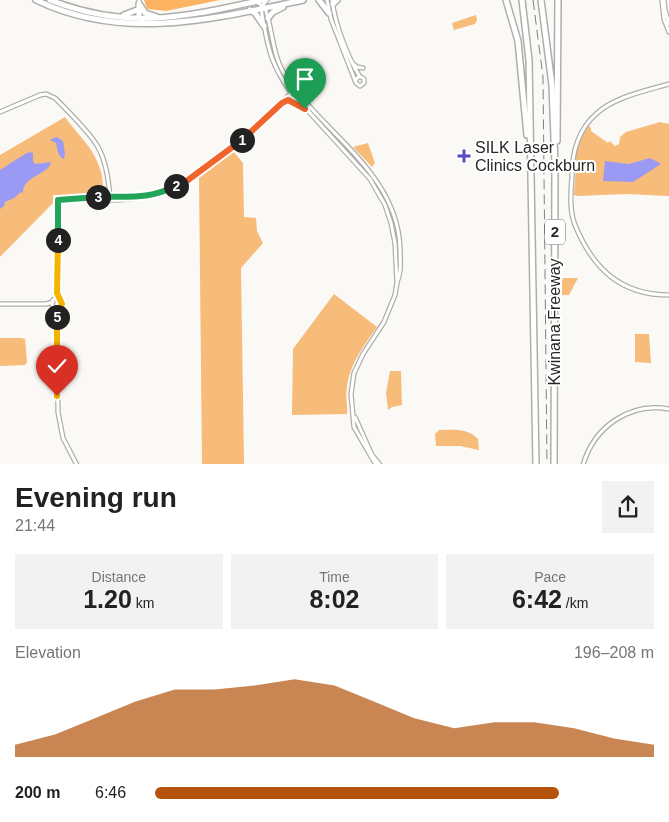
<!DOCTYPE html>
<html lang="en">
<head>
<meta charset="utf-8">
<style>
	:root { --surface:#fff; --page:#f2f2f2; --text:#222; --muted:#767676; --accent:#b45309 }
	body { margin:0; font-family:Arial,sans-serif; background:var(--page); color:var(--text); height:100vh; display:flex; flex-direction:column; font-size:19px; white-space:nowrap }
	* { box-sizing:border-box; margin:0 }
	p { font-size:16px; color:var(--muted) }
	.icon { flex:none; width:28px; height:28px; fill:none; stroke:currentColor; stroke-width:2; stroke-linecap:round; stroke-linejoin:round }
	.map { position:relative; height:464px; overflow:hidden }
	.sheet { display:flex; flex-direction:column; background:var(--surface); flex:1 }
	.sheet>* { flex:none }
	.pin { position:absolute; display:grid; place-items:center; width:42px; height:42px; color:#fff; margin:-51px -21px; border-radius:50% 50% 50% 0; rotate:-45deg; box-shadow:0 0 5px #0007 }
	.pin .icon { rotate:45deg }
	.km { position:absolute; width:25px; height:25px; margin:-12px; border-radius:50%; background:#222; color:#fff; font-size:14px; line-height:25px; text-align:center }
	.round { display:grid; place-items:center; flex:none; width:52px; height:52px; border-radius:0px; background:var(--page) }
	.headline { display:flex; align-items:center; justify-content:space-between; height:85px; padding:0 15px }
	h1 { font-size:28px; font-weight:600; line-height:38px }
	.stats { display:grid; grid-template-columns:repeat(3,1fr); gap:8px; height:85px; padding:5px 15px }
	.stats div { display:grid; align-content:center; border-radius:0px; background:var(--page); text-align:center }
	.stats b { font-size:25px; font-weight:600 }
	.stats small { font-size:14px; font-weight:400 }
	.stats p { font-size:14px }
	.chart { height:140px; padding:10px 15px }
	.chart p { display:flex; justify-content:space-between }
	.chart svg { width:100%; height:90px; margin-top:5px; fill:var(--accent); opacity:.7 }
	ul { padding:0 15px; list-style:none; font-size:16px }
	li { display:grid; grid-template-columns:80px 60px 1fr; align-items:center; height:38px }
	li i { height:12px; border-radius:6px; background:var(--accent) }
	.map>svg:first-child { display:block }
	.green { fill:#f7bb7a }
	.forest { fill:#fdb462 }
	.water { fill:#9a99f3 }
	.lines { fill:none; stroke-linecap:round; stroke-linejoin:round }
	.secondary-casing { stroke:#b0aeab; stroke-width:5.5 }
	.highway-casing { stroke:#b0aeab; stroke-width:8 }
	.secondary { stroke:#fff; stroke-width:3 }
	.highway { stroke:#fff; stroke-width:5 }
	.rail { stroke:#82817f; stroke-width:1; stroke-dasharray:10 5; stroke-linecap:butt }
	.split-1-casing { stroke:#fff; stroke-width:10 }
	.split-2-casing { stroke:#fff; stroke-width:10 }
	.split-3-casing { stroke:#fff; stroke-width:10 }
	.split-4-casing { stroke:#fff; stroke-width:10 }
	.split-5-casing { stroke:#fff; stroke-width:10 }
	.split-6-casing { stroke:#fff; stroke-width:10 }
	.split-1 { stroke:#f0652b; stroke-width:6 }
	.split-2 { stroke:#f0652b; stroke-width:6 }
	.split-3 { stroke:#22a559; stroke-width:6 }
	.split-4 { stroke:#22a559; stroke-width:6 }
	.split-5 { stroke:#f5b400; stroke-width:6 }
	.split-6 { stroke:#f5b400; stroke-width:6 }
	.poi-dot { fill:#5749c1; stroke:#fff; stroke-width:2 }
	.labels { text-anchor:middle; stroke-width:4; stroke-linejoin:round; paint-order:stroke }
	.shield { fill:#fff; stroke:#696868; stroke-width:1 }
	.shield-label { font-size:15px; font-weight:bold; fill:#292827 }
	.poi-label { font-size:16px; fill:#292827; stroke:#fff; text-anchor:start }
	.street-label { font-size:16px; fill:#292827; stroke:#fff }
</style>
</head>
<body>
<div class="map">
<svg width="669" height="465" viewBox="0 0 669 465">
	<rect width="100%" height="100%" fill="#fbf9f6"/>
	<path class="green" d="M476 15 477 20 475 24 454 30 452 23Z
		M305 66 309 74H311L312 76 310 78 311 80 298 86 290 74Z
		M65 117C77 134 94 148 100 169 103 177 103 187 104 196L53 195V203L0 257V155Z
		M660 122 669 124V196L626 194 577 196 574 195 576 165 575 158 580 138 588 125 591 128V131L608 143 610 141 615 146 619 144 620 137 626 132Z
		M368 143 375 163 372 167 353 147Z
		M233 151 243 163 244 217 256 218 257 231 263 243 241 268 244 464H202L199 176Z
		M563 278H578L569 295H562V281Z
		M334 294 377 327C364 346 350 363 347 387 345 396 348 405 347 414L292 415 293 349Z
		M635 334H649L651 363 635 362Z
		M0 338H21L25 339 27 362 25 365 0 366Z
		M390 371H401L402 405 392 407 388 410 386 393Z
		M439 430C455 430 467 428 478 439L479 450 460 446H436L435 434Z"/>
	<path class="forest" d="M144 0H220L166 11 147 9Z"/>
	<path class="water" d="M57 137 63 141 65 154 64 159C58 157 57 148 56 143L50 140 51 139Z
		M30 152 33 153V161L35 164 51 162C49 175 22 176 23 193L21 192 14 198 5 202 4 206 0 209V170L25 154Z
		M650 158 661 164 633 182 603 181 605 161 629 164Z"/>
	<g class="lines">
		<g class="secondary-casing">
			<path id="secondary" d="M267 0C259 7 262 15 264 25 269 53 273 66 289 90L370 179 385 205 391 223 395 243 397 283 395 295 384 322 363 354 354 373 351 394 354 427 376 465
				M327 0 331 19 356 83 360 86 364 83V79L361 77H358L356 80
				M332 0C335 24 347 56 360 77
				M662 0 664 19 669 32
				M664 0 665 10 669 24
				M257 2 265 8C274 34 271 55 288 80 294 90 302 98 310 107 348 149 398 187 400 248 400 260 402 272 397 282
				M138 3V17L145 23
				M139 18 141 10 139 0
				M352 63 357 67 363 68
				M669 84C645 91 614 97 596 114 578 130 572 153 572 176 571 192 569 210 575 225 593 269 621 295 669 295
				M288 100 302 108
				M0 112 40 95 46 94 55 98C66 109 91 134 98 147 107 163 109 182 110 199
				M98 197H124
				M92 198C152 209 206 173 248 134 259 124 272 114 282 103 285 99 288 95 292 93
				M52 303a5 5 0 1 1 10 0a5 5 0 1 1-10 0Z
				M56 299 58 200 61 198H91
				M0 304H46L53 302
				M55 308 57 313 58 412 63 438 77 465
				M355 417 372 455 380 465
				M583 465C594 427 629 402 669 409"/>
		</g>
		<g class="highway-casing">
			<path id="highway" d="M36 0C123 42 213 19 303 0
				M50 0C129 31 183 17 263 0
				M319 0 329 13
				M506 0 518 41 527 135
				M522 0 529 60 536 465
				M541 0 552 85 555 164 554 465
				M333 4 337 0
				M140 5 145 13 157 17
				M250 10 255 13 264 26
				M124 15 137 10
				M268 18 273 12 283 7
				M557 141 558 0"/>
		</g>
		<use href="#secondary" class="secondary"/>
		<use href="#highway" class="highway"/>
		<path class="rail" d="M533 0 543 77 547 465"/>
	</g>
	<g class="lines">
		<g class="split-1-casing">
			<path id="split-1" d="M242 140 282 103 288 100 305 109"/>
		</g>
		<g class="split-2-casing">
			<path id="split-2" d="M176 186 188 180 242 140"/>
		</g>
		<g class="split-3-casing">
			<path id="split-3" d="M98 197C130 196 147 200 176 186"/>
		</g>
		<g class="split-4-casing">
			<path id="split-4" d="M58 240V200L98 197"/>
		</g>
		<g class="split-5-casing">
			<path id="split-5" d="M57 317 62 304 57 293 58 240"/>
		</g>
		<g class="split-6-casing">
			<path id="split-6" d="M57 396V317"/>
		</g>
		<use href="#split-1" class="split-1"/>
		<use href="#split-2" class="split-2"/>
		<use href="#split-3" class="split-3"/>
		<use href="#split-4" class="split-4"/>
		<use href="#split-5" class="split-5"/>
		<use href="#split-6" class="split-6"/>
	</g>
	<path class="poi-dot" d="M461.5 148.5h5v5h5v5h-5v5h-5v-5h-5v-5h5z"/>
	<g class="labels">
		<rect class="shield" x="545" y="219.5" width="20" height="25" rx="4"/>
		<g class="shield-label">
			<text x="555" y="237">2</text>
		</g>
		<g class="poi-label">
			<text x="475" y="153">SILK Laser<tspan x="475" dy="18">Clinics Cockburn</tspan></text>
		</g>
		<g class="street-label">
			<text transform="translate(554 322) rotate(-90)" y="6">Kwinana Freeway</text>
		</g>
	</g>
</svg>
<div class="pin" style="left:305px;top:109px;background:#1e9e55"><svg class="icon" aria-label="arrive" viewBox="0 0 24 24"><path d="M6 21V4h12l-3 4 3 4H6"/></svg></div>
<div class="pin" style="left:57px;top:396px;background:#d93025"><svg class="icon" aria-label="check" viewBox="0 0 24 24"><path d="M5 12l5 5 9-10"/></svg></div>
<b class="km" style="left:242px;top:140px">1</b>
<b class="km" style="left:176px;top:186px">2</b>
<b class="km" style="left:98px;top:197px">3</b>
<b class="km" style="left:58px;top:240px">4</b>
<b class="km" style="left:57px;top:317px">5</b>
</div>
<section class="sheet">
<div class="headline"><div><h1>Evening run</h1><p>21:44</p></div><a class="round"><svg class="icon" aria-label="share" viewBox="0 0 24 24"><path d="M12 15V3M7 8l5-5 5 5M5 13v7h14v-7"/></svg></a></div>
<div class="stats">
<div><p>Distance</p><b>1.20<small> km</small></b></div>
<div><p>Time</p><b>8:02</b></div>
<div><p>Pace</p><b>6:42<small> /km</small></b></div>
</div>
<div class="chart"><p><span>Elevation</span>196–208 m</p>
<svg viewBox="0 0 160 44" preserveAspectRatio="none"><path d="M0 44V38L10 33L20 25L30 17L40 11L50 11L60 9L70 6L80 9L90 17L100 25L110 30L120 27L130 27L140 30L150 35L160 38V44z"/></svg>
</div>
<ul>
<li><b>200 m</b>6:46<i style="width:81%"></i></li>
</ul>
</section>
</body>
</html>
